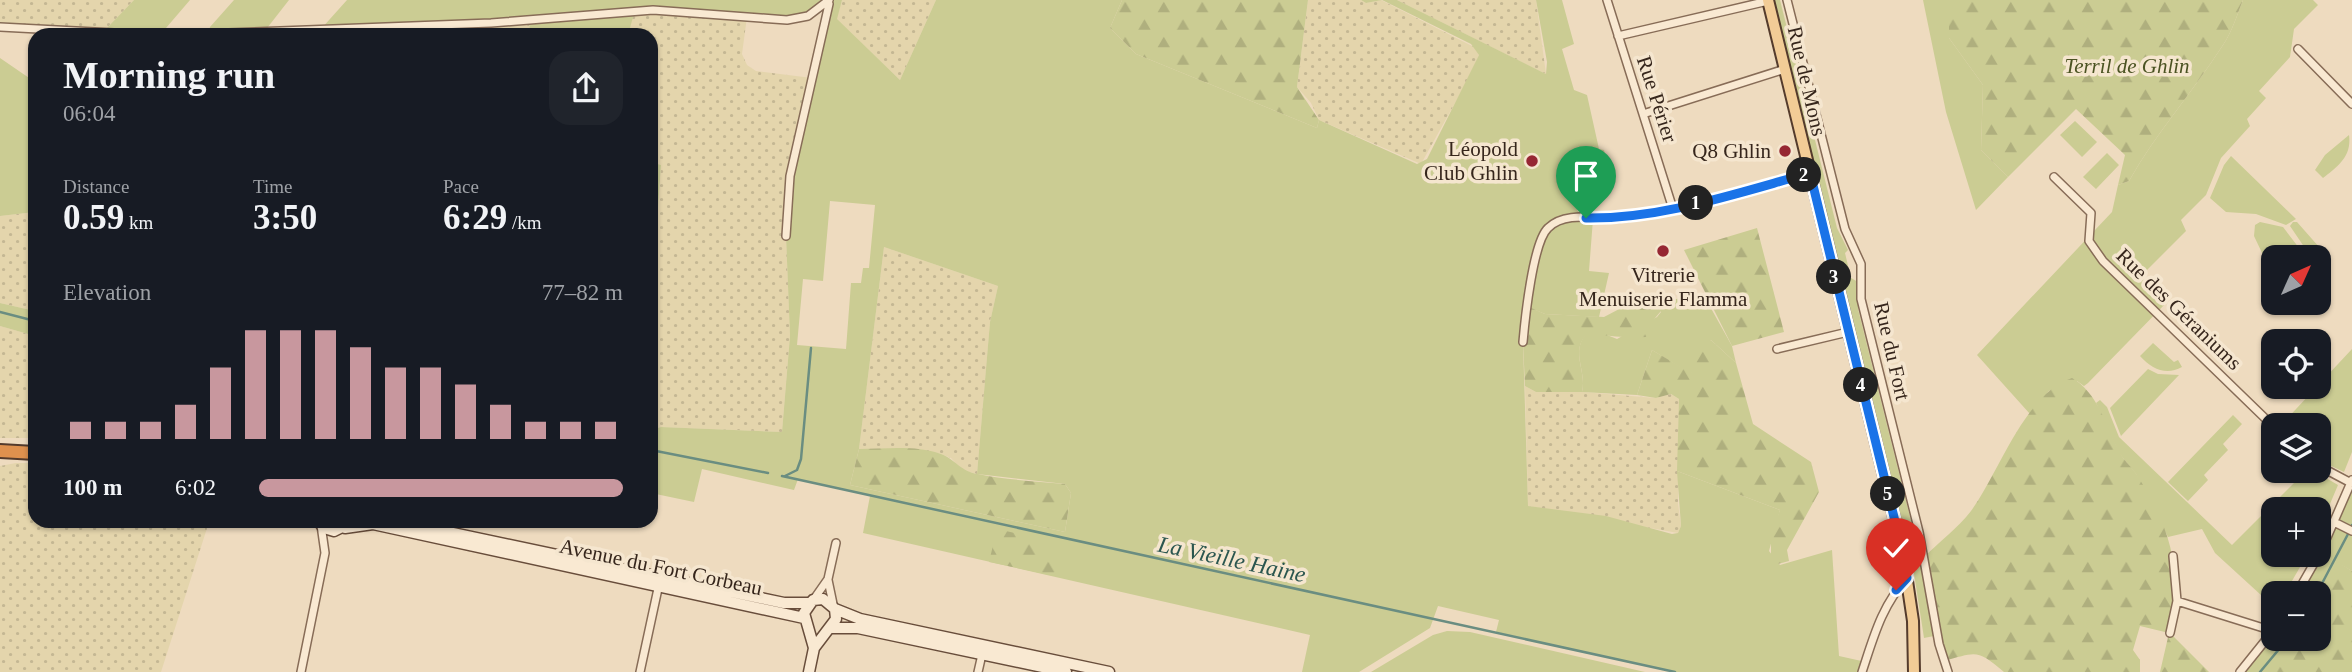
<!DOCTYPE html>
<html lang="en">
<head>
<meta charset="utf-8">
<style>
	:root { --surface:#171b24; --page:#20242c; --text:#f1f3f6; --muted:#9ea1a6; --accent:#c8979e }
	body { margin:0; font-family:Georgia,serif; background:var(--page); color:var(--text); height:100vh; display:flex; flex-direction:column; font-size:26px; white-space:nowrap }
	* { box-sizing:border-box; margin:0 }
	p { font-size:23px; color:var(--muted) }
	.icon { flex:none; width:38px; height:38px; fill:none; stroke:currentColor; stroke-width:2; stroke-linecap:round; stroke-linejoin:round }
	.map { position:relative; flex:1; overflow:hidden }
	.details { position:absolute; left:28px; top:28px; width:630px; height:500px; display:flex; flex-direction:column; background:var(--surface); border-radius:21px; box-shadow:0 2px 5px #0004 }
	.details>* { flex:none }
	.needle { width:46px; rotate:45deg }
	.tools { position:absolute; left:2261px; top:245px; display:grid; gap:14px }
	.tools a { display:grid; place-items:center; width:70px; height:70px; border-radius:14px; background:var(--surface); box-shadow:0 2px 5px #0004; font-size:35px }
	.pin { position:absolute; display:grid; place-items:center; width:60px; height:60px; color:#fff; margin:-72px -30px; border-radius:50% 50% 50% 0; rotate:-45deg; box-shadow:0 0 7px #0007 }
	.pin .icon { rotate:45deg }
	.km { position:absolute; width:35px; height:35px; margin:-18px; border-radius:50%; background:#222; color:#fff; font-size:19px; line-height:35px; text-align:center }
	.round { display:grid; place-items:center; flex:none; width:74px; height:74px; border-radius:21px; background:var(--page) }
	.summary { display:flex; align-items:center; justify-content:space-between; height:119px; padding:0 35px }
	h1 { font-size:38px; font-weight:700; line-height:52px }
	.metrics { display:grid; grid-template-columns:repeat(3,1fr); gap:10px; height:119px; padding:7px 35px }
	.metrics div { display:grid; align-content:center }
	.metrics b { font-size:35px; font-weight:700 }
	.metrics small { font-size:19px; font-weight:400 }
	.metrics p { font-size:19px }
	.chart { height:196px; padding:14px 35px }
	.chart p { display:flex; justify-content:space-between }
	.chart svg { width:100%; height:126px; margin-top:7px; stroke:var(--accent); stroke-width:6 }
	ul { padding:0 35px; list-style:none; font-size:23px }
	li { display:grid; grid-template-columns:112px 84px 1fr; align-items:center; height:52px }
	li i { height:18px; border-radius:9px; background:var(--accent) }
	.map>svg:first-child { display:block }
	.farmland { fill:url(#farmland-dots) }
	.green { fill:#cbcc93; fill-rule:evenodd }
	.forest { fill:url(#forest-firs) }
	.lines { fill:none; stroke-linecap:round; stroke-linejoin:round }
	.stream { stroke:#6a8d81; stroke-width:2.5 }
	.street-casing { stroke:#876c57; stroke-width:10 }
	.secondary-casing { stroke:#684d3b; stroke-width:13 }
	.primary-casing { stroke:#543b2c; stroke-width:14 }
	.highway-casing { stroke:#543b2c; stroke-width:16 }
	.street { stroke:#f9e9d2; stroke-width:7 }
	.secondary { stroke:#f9e9d2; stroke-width:10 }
	.primary { stroke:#f2cc96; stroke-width:10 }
	.highway { stroke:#df914e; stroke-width:12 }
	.route-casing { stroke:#fff; stroke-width:14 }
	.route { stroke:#1a73e8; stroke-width:9 }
	.poi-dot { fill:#962733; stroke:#f5e6cf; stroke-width:2.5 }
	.labels { text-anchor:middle; stroke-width:7; stroke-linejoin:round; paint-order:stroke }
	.park-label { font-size:21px; font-style:italic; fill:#4b5322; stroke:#f5e6cf }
	.street-label { font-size:21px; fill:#36261c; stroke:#f5e6cf }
	.poi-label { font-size:21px; fill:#36261c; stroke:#f5e6cf; text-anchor:end }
	.water-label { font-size:23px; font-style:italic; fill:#2b564f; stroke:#f5e6cf }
</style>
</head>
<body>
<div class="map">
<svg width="2352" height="672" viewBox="0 0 2352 672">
	<defs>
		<pattern id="farmland-dots" width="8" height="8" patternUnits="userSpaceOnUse" patternTransform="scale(1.75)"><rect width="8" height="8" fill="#e4d5ac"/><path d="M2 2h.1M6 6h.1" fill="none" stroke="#c4b793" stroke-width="1.8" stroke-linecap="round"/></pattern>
		<pattern id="forest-firs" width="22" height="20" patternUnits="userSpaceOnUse" patternTransform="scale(1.75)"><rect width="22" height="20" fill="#cbcc93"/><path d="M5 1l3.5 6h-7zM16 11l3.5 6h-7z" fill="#afaf7e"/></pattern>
	</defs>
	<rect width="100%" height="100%" fill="#eedbbf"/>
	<path class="farmland" d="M0 0H134L103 32 0 27Z
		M842 0H936L900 80 836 19Z
		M1308 0H1361L1366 3 1381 0 1476 48 1479 55 1470 76 1421 164 1319 120 1311 103 1297 87Z
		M1397 0H1536L1546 74 1487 45Z
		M634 10 747 17 742 54 747 65 756 71 812 78 786 236 790 336 782 432 661 427 651 430V250L655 251 661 165 651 162V35H628Z
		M530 20 529 35H375L374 28Z
		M35 212V311L0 303V216Z
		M884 247 998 286 990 322 977 474 962 470 951 458 938 453 917 449H859Z
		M0 326 35 336V438H0Z
		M1525 386 1536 392H1582L1656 398 1671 394 1679 399 1678 503 1681 526 1678 533 1528 506Z
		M16 463H35V522H209L161 672H0V466Z"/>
	<path class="green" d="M134 0H190L160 35 103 32Z
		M234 0H289L264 32 208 34 210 27Z
		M347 0H842L837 19 900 80 936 0H1122L1110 28 1136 54 1317 128 1319 120 1417 164 1427 159 1479 55 1471 44 1382 0 1366 3 1361 0H1397L1546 74 1547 62 1536 0H1562L1574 44 1562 49 1574 90 1587 95 1599 149 1604 150 1609 171 1604 172 1585 205 1579 204 1577 210 1581 215 1612 212 1616 218 1593 219 1589 271 1609 273 1599 317 1545 314 1528 307 1523 342 1528 506 1606 516 1672 534 1678 533 1681 526 1677 471 1780 510 1769 551 1780 565 1832 550 1839 656 1866 662 1862 672H1675L1496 632 1499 620 1438 606 1430 628 1359 672H1302L1310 635 863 533 870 496 798 479 794 490 702 469 694 502 651 493V430L661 427 782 432 790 336 786 236 790 176 829 3 797 18 635 10 628 35H529L530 20 321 29ZM830 201 875 205 869 268H863L861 283H851L846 349 797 345 803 279 823 281ZM884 247 998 286 990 322 977 474 1065 484 1071 493 1065 532 850 485 859 449Z
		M1773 0H1780L1837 228 1848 250 1845 253 1851 278 1858 282V309L1925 577 1934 636 1924 638 1913 567Z
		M1923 0H1949V38L1983 85 1981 150 2008 177 1976 210 1946 112Z
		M2243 0H2313L2318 5 2294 29 2290 57 2259 91 2266 98 2247 119 2250 126 2221 158 2206 195 2181 220 2186 231 2141 276 2167 302 2088 383 2084 386 2077 381 2049 391 2030 414 1977 355 2112 212 2118 185 2129 181C2156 133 2193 92 2223 45 2232 32 2237 15 2243 0Z
		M0 58 35 82V212L0 216Z
		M2075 121 2097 142 2082 157 2060 135Z
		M2349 135C2352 157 2337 167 2323 178L2315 170 2325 155Z
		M2107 153 2119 165 2096 189 2083 177Z
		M2231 156 2296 219 2286 225 2256 214 2226 212 2210 198 2224 165Z
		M651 162 661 165 655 251 651 250Z
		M2260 222 2283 227 2306 257 2263 255 2254 236 2255 225Z
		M2293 222H2297L2327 256 2323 271 2319 267V257H2311L2290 226Z
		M1703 294 1732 346 1736 363 1711 340 1691 374 1652 350 1637 395 1582 392C1587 371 1571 354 1585 335L1602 333 1617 339 1657 317 1661 312 1655 303Z
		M0 303 35 311V336L0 326Z
		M2153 343 2174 362 2178 360 2182 367C2166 376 2152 369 2140 356Z
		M2352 349V452L2344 472 2319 460V425L2282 424Z
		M2148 369 2158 374 2179 375 2121 436 2110 408Z
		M2100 400 2107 407 2119 437 2232 545 2306 471H2314L2338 485 2319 530V509H2273V555H2307L2285 593H2273V606L2215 553 2202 529 2168 537 2136 474 2119 453 2096 403Z
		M2233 415 2242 424 2223 444 2228 450 2204 475 2208 480 2188 501 2168 482Z
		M2352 480V571L2336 562 2317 593H2297Z
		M1447 631 1470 632 1645 672H1371L1433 635Z
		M2273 631V639H2287L2260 672H2240Z"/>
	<path class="forest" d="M1122 0H1308L1297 87 1319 120 1317 128 1136 54 1110 28Z
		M1949 0H2243C2237 15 2232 32 2223 45 2193 92 2156 133 2129 181L2118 185 2125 155 2076 109 2008 177 1981 150 1983 85 1949 38Z
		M1757 228 1784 332 1732 346 1684 250Z
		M1650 299 1661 311 1650 324 1646 337C1622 339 1605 333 1585 336 1571 354 1587 371 1582 392H1536L1525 386 1523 342 1527 306 1545 314 1604 317 1623 307Z
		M1711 340 1736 363 1753 424 1811 462 1819 492 1787 550 1789 561 1771 566V535L1780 510 1677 471 1679 399 1671 394 1656 398 1637 395 1652 350 1691 373 1697 351Z
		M2072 378C2097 392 2106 425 2118 449 2122 459 2131 466 2137 475 2170 527 2184 572 2170 633L2209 672H2160L2169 633 2140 626 2133 650 2140 660V672H2004C1977 649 1977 652 1944 661L1924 557C1939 542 1958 528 1971 511 1999 473 2025 393 2072 378Z
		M859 449C885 449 916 445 941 454 955 459 961 472 978 474 1006 480 1036 481 1065 484L1071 493 1065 532 850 485Z
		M997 529 1060 543 1054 576 989 562Z
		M2336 561 2352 571V672H2260L2287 639H2319L2317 593Z"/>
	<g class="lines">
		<path class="stream" d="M0 312 35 321
			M651 450 768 473
			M782 476 1675 672
			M785 476 797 470 801 459 811 348
			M2352 526V525
			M2317 593 2348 534
			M2260 672 2285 642"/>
		<g class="street-casing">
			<path id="street" d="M1607 0 1673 209
				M1787 0 1845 229 1861 264V299L1919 532 1939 644 1948 672
				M0 27 152 35
				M174 35 491 23 653 10 787 20 808 16 829 0
				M1618 36 1768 1
				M2298 49 2352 104
				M1643 114 1785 69
				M2054 177 2091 213 2089 241 2103 261 2273 426
				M786 236 790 176 829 4
				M1523 342C1525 319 1533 242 1548 228 1566 210 1599 220 1621 218 1685 212 1748 189 1809 173
				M1777 349 1848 332
				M2319 466 2351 483
				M2334 522 2352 531
				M2173 556 2177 601
				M828 580 833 604
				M2297 593 2321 551 2352 480
				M814 599 828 579 836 543
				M2170 633 2177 601 2273 631
				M301 672 325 553 321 525
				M640 672 659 584
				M978 672 983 650
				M1862 672C1873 639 1882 604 1907 579
				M2240 672 2273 631"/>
		</g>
		<g class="secondary-casing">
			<path id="secondary" d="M319 522 324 528 334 531 348 524
				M401 522 784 603H809
				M345 528 373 524 804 618
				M835 609 860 619 1109 672
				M831 628H858L1066 672
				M809 672 814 648 836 619 835 609 823 599 813 600 804 613 814 648"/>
		</g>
		<g class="primary-casing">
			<path id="primary" d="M1768 0 1903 554 1913 621 1914 672"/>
		</g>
		<g class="highway-casing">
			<path id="highway" d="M0 451 35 453"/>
		</g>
		<use href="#street" class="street"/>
		<use href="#secondary" class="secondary"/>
		<use href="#primary" class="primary"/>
		<use href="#highway" class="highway"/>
	</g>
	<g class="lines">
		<g class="route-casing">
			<path id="route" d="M1586 218C1662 219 1737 193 1810 173L1903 554 1907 578 1896 590"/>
		</g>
		<use href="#route" class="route"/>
	</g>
	<g class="poi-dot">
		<circle cx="1785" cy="151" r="7"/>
		<circle cx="1532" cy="161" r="7"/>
		<circle cx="1663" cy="251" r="7"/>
	</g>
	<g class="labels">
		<g class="park-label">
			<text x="2127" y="73">Terril de Ghlin</text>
		</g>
		<g class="street-label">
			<text transform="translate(1807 81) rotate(77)" y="7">Rue de Mons</text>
			<text transform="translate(1657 99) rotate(72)" y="7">Rue Périer</text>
			<text transform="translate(2179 309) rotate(44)" y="7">Rue des Géraniums</text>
			<text transform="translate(1892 351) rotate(77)" y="7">Rue du Fort</text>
			<text transform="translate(661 567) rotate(12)" y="7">Avenue du Fort Corbeau</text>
		</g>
		<g class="poi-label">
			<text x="1518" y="156">Léopold<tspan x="1518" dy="24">Club Ghlin</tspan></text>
			<text x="1771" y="158">Q8 Ghlin</text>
			<text x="1663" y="282" text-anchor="middle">Vitrerie<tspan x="1663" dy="24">Menuiserie Flamma</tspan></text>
		</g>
		<g class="water-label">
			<text transform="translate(1232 559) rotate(12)" y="8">La Vieille Haine</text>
		</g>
	</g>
</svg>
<div class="tools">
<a><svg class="needle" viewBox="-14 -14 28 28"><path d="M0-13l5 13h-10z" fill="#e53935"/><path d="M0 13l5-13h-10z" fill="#9ea1a6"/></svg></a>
<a><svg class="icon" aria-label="locate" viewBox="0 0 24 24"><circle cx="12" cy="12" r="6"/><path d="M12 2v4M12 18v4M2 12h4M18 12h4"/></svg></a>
<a><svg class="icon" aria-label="layers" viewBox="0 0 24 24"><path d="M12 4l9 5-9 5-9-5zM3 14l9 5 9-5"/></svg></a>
<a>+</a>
<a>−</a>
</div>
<div class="pin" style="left:1586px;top:218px;background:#1e9e55"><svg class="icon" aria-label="arrive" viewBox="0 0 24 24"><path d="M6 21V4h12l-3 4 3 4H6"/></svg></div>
<div class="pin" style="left:1896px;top:590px;background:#d93025"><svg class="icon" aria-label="check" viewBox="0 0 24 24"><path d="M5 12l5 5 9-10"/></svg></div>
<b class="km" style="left:1696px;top:203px">1</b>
<b class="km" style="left:1804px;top:175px">2</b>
<b class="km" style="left:1834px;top:277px">3</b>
<b class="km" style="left:1861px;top:385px">4</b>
<b class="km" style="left:1888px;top:494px">5</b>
<section class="details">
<div class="summary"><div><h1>Morning run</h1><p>06:04</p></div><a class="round"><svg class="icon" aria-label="share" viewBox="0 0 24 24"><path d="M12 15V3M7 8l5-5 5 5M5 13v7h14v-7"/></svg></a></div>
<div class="metrics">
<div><p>Distance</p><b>0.59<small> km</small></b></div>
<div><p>Time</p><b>3:50</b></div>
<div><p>Pace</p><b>6:29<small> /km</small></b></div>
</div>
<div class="chart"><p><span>Elevation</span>77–82 m</p>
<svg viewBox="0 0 160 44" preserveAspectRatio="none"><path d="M5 44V38M15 44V38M25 44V38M35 44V32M45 44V19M55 44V6M65 44V6M75 44V6M85 44V12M95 44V19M105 44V19M115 44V25M125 44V32M135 44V38M145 44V38M155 44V38"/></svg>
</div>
<ul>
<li><b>100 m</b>6:02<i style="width:100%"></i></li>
</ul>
</section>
</div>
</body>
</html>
